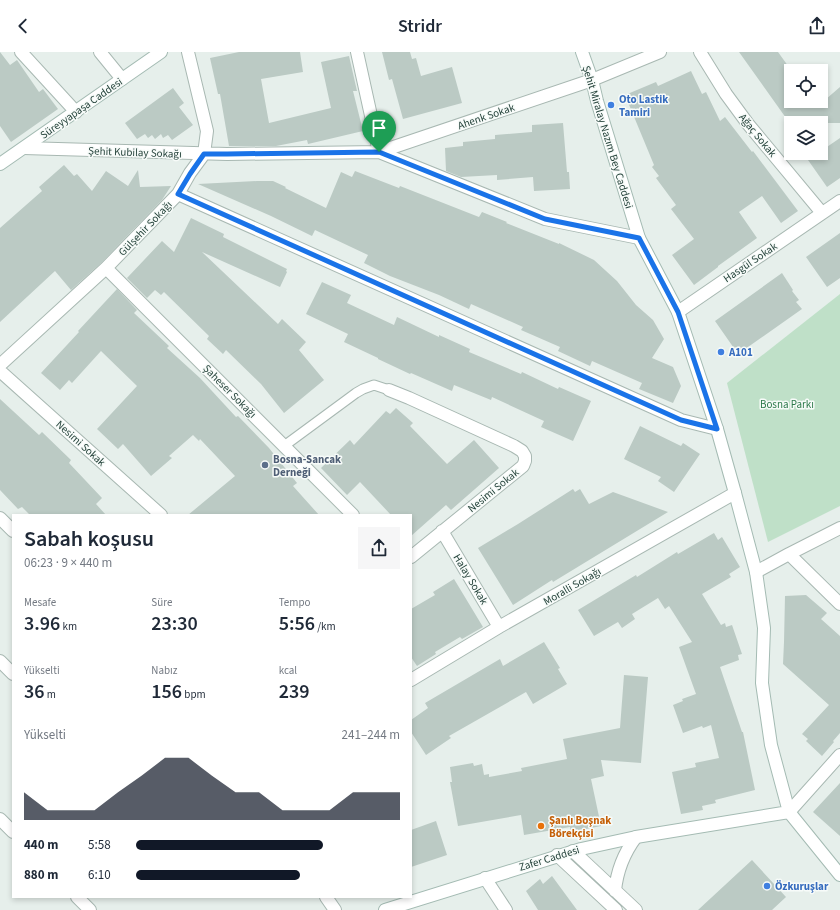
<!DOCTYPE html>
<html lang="tr">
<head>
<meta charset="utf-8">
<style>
	:root { --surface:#fff; --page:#f6f6f7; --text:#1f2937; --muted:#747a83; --accent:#111827 }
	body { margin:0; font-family:"Source Sans 3",sans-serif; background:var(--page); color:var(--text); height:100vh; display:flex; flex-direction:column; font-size:15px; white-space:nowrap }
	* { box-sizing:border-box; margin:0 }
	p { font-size:13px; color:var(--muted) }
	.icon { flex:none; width:22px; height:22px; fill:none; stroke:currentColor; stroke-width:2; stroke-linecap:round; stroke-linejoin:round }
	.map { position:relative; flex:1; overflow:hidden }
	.side { position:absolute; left:12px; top:462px; width:400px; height:384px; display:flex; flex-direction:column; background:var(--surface); border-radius:0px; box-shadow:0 2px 6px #0003 }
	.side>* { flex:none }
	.tools { position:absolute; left:784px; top:12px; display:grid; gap:8px }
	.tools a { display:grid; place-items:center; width:44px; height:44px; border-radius:0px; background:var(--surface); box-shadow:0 2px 6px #0003; font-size:20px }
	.pin { position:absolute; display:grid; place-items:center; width:34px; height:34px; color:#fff; margin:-41px -17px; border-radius:50% 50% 50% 0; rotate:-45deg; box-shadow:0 0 4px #0007 }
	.pin .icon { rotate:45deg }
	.round { display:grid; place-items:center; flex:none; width:42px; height:42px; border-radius:0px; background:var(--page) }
	.head { display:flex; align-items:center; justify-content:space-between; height:68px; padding:0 12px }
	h1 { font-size:22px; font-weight:600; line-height:30px }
	.figures { display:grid; grid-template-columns:repeat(3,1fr); gap:6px; height:68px; padding:4px 12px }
	.figures div { display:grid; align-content:center }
	.figures b { font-size:20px; font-weight:600 }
	.figures small { font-size:11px; font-weight:400 }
	.figures p { font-size:11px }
	.chart { height:112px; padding:8px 12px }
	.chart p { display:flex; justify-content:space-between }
	.chart svg { width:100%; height:72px; margin-top:4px; fill:var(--accent); opacity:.7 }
	ul { padding:0 12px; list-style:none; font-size:13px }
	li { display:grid; grid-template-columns:64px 48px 1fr; align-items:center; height:30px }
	li i { height:10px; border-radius:5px; background:var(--accent) }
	header { display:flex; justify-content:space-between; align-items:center; height:52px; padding:0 12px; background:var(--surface); font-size:18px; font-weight:600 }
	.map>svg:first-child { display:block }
	.green { fill:#bfe0c8 }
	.building { fill:#bbcac4 }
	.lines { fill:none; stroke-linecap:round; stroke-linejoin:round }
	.lane-casing { stroke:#a8b8b2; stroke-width:11 }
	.street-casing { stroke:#a8b8b2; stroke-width:14 }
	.secondary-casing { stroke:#a4bbb3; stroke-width:14 }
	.lane { stroke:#fff; stroke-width:9 }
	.street { stroke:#fff; stroke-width:12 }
	.secondary { stroke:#fff; stroke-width:12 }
	.route-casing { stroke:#fff; stroke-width:8 }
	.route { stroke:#1a73e8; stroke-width:5 }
	.shop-dot { fill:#3f7fe0; stroke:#f7fbf9; stroke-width:1.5 }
	.service-dot { fill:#5c6f8a; stroke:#f7fbf9; stroke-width:1.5 }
	.food-dot { fill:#e8710a; stroke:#f7fbf9; stroke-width:1.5 }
	.labels { text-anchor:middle; stroke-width:3; stroke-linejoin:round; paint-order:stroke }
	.shop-label { font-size:11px; font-weight:bold; fill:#366cbe; stroke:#f7fbf9; text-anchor:start }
	.street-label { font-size:11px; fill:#24423a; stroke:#f7fbf9 }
	.park-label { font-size:11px; fill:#2d7a4b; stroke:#f7fbf9 }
	.service-label { font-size:11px; font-weight:bold; fill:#4e5e75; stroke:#f7fbf9; text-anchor:start }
	.food-label { font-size:11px; font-weight:bold; fill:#c56008; stroke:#f7fbf9; text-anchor:start }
</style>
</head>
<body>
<header><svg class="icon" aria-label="back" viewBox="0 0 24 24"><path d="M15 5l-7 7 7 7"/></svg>Stridr<svg class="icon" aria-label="share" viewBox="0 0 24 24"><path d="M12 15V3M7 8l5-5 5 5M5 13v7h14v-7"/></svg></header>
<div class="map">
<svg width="840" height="858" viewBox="0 0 840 858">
	<rect width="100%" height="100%" fill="#e6efeb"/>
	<path class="green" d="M840 242V454L768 490 727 331Z"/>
	<path class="building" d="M0 0 10 13 17 8 39 40 43 37 58 57 11 90 0 74Z
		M239 0H300L303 20 261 27 269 71 331 56 321 10 349 4 357 39H353L363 79 308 92 307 88 276 94H229L220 42H218L210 6Z
		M382 0H410L412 7 416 6 421 24 452 15 462 51 403 67 392 27 389 28Z
		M739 0H778L791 18V49H814L818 54 840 35V71H791V73Z
		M691 19 702 42 706 40 720 69 725 65 752 100 753 99 798 159 781 171 762 144 739 160 757 186 718 214V215L694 233 672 203 694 187 671 157 676 153 656 126 659 124 652 115 654 113 625 43 656 30 658 34Z
		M173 36 184 51 179 55 193 73 172 88 168 83 163 86 161 82 155 87 152 83 148 86 145 82 137 87 125 71Z
		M563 71 567 120H569L570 137 534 139 533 125 497 128V123L461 125 446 119 445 96 463 94V90L495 87V83L532 80V73Z
		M840 86V126L827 135 808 108 818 101H821V99Z
		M64 113 74 124 77 122 92 139 106 119 128 134 138 118 140 135 171 134 162 148 101 211 71 238 55 219 0 270V176L42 139 39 135Z
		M355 119 399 136 400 134 479 165 482 160 507 170 506 171 559 192V191L594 208 617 229 636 253 653 268 664 287 652 306 673 315 681 334 673 351 639 337 642 331 592 309 590 314 558 299 560 295 521 278 523 275 471 252 469 257 439 243 390 224 364 211 368 203 315 178 312 184 271 164 198 132 257 129H273L286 135 285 136 326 156 341 120 352 125Z
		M191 166 224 182 223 185 287 217 286 219 287 220 280 235 202 200 278 272 282 267 306 290 299 298 324 328 284 361 261 332 226 298 223 302 207 287 209 284 164 240 161 243 155 238 147 246 127 226 162 189 174 200Z
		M840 181V226L827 235 806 205Z
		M782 221 793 238 792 239 799 248 796 250 802 257 738 302 715 269Z
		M322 230 351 243 347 251 394 273 397 265 439 285V283L470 297 469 300 521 322 522 320 558 337 559 335 591 349 573 389 541 375 544 369 492 345 491 348 454 333 452 339 411 321 410 322 378 307V306L344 290 348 282 306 262Z
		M117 237 137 258 134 261 169 294 167 296 200 326 236 365 238 364 269 396 297 431 293 434 319 463H188L235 424 200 387 199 389 193 383 169 404 172 406 151 424 123 392 118 397 97 377 137 334 101 299 72 331 69 328 60 338 41 321 79 280 78 279Z
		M0 347 39 383 42 380 71 408 69 411 102 446 96 452 106 463H30L22 455 18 457 0 438Z
		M396 356 413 371 410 374 447 412 474 388 499 416 451 458 446 453 411 484V463H391L360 430 347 443 321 416 350 388 354 393 386 359 390 362Z
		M640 374 681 394 683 391 700 402 674 440 658 429 661 425 624 407Z
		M573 437 575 440 580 437 589 452 613 440 668 460 553 530 552 528 513 553 478 496 518 472Z
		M714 481 718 488 722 485 740 515 729 522 731 525 702 542 721 573 725 571 726 575 732 573 742 602 738 603 739 608 720 615 742 680H743L755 738 715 748 716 751 702 754 703 758 681 762 672 720 696 715 695 711 719 706 711 673 703 676 702 674 683 681 673 653 683 649 682 647 696 642 679 595 692 590 669 554 665 557 658 546 632 562 635 567 622 576 618 570 594 584 578 558 636 523 637 525 677 500 678 502Z
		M454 527 483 575 462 587 460 585 435 600 436 602 417 614 411 605V557L435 543 433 540Z
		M806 543 827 561 821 567 840 584V681L833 689 834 690 822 704 806 689 808 687 802 682 829 653 783 612 784 590 785 544Z
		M544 590 560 616 558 617 567 632 533 652 526 640 449 684 451 686 426 703 411 680V668L428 656 425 651 500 607 503 614Z
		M624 623 648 625 641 711 601 708 604 724 591 727 601 774 571 780 570 775 524 783 521 763 458 774 450 730H452L450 715 473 711 474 714 482 712 484 723 489 722V725L522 719 521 716 567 707 563 687 620 676Z
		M840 731V784L813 760Z
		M436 769 447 803 411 815V778Z
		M752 808 786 845 772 858H698Z
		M552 824 577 858H538L526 839 540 827 543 832Z"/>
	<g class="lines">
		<g class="lane-casing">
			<path id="lane" d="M284 394 356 341 363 337 374 333 389 338"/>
		</g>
		<g class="street-casing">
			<path id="street" d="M21 0 76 60
				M100 0 122 27
				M357 0 379 100 592 28 660 0
				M700 0 726 42 748 72 822 161
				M24 96 227 102 379 100 545 167 639 186
				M178 142 681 368 717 377
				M106 216 353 463
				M678 260 840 149
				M0 313 106 216 178 142 190 121 204 102 207 79 188 0
				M0 319 161 463
				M389 338 409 346 514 394 522 399 525 404V409L523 414 411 505
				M0 466 13 479
				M442 479 499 575
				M789 502 840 552
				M756 520 789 502 840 476
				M0 609 13 622
				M411 628 499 575 735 441
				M789 760 840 703
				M0 767 13 780
				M573 799 636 858
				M557 803 616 858
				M485 826 506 858
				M615 839C617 818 624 801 636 785
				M77 845 90 858
				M326 845 335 858"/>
		</g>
		<g class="secondary-casing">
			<path id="secondary" d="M582 0 592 28 597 49 639 186 678 260 717 377 735 441 756 520 764 576 762 631 771 693 789 760 840 823
				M0 112 161 0
				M385 858 581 797 636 785 789 760"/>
		</g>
		<use href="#lane" class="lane"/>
		<use href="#street" class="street"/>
		<use href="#secondary" class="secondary"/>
	</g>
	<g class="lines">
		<g class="route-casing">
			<path id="route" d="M379 100 545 167 639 186 678 260 717 377 681 368 178 142 190 122 204 102H227Z"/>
		</g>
		<use href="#route" class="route"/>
	</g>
	<g class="shop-dot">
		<circle cx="611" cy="53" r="4"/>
		<circle cx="721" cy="300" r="4"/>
		<circle cx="767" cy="834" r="4"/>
	</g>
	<circle class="service-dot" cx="265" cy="413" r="4"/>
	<circle class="food-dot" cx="541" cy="774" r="4"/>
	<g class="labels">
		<g class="shop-label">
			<text x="619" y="51">Oto Lastik<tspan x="619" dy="13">Tamiri</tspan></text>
			<text x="729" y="304">A101</text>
			<text x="775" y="838">Özkuruşlar</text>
		</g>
		<g class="street-label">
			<text transform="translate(81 56) rotate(-35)" y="4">Süreyyapaşa Caddesi</text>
			<text transform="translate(486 64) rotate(-19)" y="4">Ahenk Sokak</text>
			<text transform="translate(758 83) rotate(51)" y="4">Ağaç Sokak</text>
			<text transform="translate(608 85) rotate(73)" y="4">Şehit Miralay Nazım Bey Caddesi</text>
			<text transform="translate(135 100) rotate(2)" y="4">Şehit Kubilay Sokağı</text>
			<text transform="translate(145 176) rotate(-46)" y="4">Gülşehir Sokağı</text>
			<text transform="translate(750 210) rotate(-34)" y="4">Hasgül Sokak</text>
			<text transform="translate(230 339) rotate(45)" y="4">Şaheser Sokağı</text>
			<text transform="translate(81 391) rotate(42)" y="4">Nesimi Sokak</text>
			<text transform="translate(493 438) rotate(-39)" y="4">Nesimi Sokak</text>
			<text transform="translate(471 527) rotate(59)" y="4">Halay Sokak</text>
			<text transform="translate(572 534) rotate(-30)" y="4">Moralli Sokağı</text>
			<text transform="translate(549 806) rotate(-17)" y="4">Zafer Caddesi</text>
		</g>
		<g class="park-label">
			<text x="787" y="356">Bosna Parkı</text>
		</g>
		<g class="service-label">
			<text x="273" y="411">Bosna-Sancak<tspan x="273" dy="13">Derneği</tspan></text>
		</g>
		<g class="food-label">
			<text x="549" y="772">Şanlı Boşnak<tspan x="549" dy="13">Börekçisi</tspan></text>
		</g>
	</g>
</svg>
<div class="tools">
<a><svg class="icon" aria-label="locate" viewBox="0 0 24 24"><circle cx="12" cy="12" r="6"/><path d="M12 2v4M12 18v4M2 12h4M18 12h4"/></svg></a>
<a><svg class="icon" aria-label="layers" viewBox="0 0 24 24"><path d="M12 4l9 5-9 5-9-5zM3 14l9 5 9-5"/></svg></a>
</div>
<div class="pin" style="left:379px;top:100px;background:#1e9e55"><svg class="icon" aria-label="arrive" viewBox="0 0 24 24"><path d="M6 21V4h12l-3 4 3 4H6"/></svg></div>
<section class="side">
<div class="head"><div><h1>Sabah koşusu</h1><p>06:23 · 9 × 440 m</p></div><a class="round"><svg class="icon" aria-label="share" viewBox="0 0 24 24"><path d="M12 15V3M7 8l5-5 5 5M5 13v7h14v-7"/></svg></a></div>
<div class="figures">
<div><p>Mesafe</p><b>3.96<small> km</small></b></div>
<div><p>Süre</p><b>23:30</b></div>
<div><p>Tempo</p><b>5:56<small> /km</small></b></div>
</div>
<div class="figures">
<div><p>Yükselti</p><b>36<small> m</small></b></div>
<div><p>Nabız</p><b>156<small> bpm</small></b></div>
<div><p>kcal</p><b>239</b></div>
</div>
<div class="chart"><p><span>Yükselti</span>241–244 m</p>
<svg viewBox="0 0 160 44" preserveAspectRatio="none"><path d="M0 44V27L10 38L20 38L30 38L40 27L50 17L60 6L70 6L80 17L90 27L100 27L110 38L120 38L130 38L140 27L150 27L160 27V44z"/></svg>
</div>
<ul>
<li><b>440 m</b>5:58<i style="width:71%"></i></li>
<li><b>880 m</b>6:10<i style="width:62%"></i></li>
</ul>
</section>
</div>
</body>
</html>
